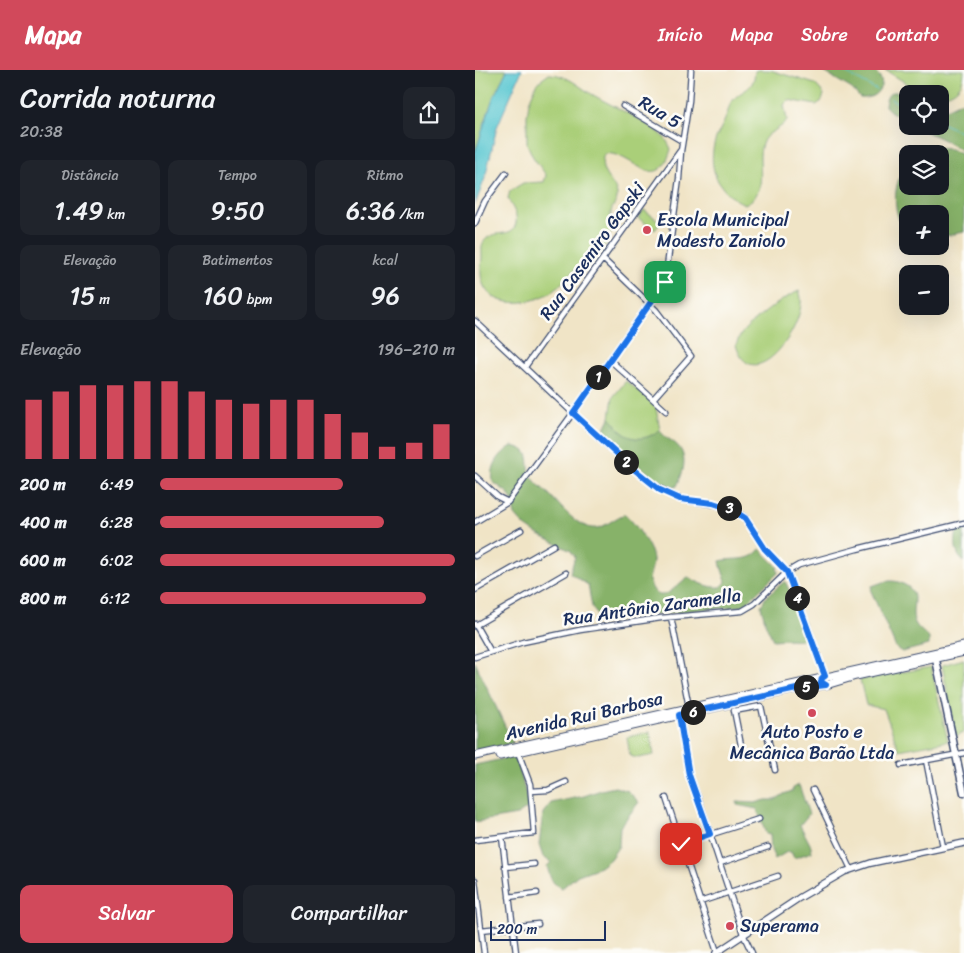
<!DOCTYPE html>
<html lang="pt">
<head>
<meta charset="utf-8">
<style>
	:root { --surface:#171b24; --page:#20242c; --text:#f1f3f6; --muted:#9ea1a6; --accent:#d1495b }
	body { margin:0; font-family:Sriracha,sans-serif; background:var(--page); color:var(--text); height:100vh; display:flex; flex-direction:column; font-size:19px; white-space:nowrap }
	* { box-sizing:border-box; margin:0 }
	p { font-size:16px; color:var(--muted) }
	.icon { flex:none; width:28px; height:28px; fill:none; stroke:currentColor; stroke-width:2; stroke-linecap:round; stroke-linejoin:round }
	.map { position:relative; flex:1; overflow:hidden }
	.sheet { display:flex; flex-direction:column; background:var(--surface); width:475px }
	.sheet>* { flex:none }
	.controls { position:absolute; left:424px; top:15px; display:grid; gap:10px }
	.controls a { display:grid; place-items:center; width:50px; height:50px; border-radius:10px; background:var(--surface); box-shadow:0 5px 20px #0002; font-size:25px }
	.scale { position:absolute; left:15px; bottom:12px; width:116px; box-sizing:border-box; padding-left:5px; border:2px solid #1b2f5e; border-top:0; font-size:14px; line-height:18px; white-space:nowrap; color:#1b2f5e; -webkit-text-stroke:4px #fdfcf7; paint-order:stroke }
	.pin { position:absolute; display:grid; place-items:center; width:42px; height:42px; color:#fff; margin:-21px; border-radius:10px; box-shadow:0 2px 8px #0006 }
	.km { position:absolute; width:25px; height:25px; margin:-12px; border-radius:50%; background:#222; color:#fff; font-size:14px; line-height:25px; text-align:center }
	.round { display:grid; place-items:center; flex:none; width:52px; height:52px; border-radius:10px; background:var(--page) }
	.headline { display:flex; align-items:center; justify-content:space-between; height:85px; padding:0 20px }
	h1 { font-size:28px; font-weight:600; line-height:38px }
	.figures { display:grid; grid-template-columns:repeat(3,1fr); gap:8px; height:85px; padding:5px 20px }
	.figures div { display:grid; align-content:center; border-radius:10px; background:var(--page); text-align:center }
	.figures b { font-size:25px; font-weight:600 }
	.figures small { font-size:14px; font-weight:400 }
	.figures p { font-size:14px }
	.chart { height:140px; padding:10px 20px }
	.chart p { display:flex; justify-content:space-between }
	.chart svg { width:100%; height:90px; margin-top:5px; stroke:var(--accent); stroke-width:6 }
	.action { display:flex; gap:10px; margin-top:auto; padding:10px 20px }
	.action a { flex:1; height:58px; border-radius:10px; background:var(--accent); color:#fff; font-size:20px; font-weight:600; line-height:58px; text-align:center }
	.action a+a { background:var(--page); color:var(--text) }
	ul { padding:0 20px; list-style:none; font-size:16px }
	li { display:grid; grid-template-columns:80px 60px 1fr; align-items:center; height:38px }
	li i { height:12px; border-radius:6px; background:var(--accent) }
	header { display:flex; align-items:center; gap:30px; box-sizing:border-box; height:70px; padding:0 25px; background:var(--accent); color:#fff }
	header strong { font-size:24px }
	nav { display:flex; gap:28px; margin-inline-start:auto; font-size:18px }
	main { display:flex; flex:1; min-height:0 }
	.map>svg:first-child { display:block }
	.green { fill:#aacf79; stroke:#627f6c }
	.forest { fill:#87b269; stroke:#517064 }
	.water { fill:#5ac7d1; stroke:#3a7b98 }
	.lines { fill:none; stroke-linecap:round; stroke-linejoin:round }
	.stream { stroke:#5ac7d1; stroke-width:1 }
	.minor-casing { stroke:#3b4a6e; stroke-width:7 }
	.tertiary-casing { stroke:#3b4a6e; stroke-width:8 }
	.secondary-casing { stroke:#3b4a6e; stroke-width:9 }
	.primary-casing { stroke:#3b4a6e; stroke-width:9 }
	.minor { stroke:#fff; stroke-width:4.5 }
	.tertiary { stroke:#fff; stroke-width:5.5 }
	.secondary { stroke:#fff; stroke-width:6 }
	.primary { stroke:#fff; stroke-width:7 }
	.route-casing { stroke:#fff; stroke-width:10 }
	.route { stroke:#1a73e8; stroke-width:6 }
	.poi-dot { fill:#d1495b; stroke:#fdfcf7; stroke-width:2 }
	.labels { text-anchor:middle; stroke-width:5; stroke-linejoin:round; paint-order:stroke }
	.street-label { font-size:18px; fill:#1b2f5e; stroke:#fdfcf7 }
	.poi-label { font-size:18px; fill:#1b2f5e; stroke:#fdfcf7; text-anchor:start }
</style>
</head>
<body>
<header>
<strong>Mapa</strong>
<nav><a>Início</a><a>Mapa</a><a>Sobre</a><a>Contato</a></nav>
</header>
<main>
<section class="sheet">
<div class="headline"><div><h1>Corrida noturna</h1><p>20:38</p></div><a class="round"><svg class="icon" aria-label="share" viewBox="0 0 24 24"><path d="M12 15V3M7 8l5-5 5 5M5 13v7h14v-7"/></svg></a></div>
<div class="figures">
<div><p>Distância</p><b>1.49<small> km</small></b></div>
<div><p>Tempo</p><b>9:50</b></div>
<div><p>Ritmo</p><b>6:36<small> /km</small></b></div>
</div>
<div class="figures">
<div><p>Elevação</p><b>15<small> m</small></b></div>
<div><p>Batimentos</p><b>160<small> bpm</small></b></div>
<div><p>kcal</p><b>96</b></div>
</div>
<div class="chart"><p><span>Elevação</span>196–210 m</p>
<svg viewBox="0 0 160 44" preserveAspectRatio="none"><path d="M5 44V15M15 44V11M25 44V8M35 44V8M45 44V6M55 44V6M65 44V11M75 44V15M85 44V17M95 44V15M105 44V15M115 44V22M125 44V31M135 44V38M145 44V36M155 44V27"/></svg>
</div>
<ul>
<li><b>200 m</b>6:49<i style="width:62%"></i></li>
<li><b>400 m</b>6:28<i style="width:76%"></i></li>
<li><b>600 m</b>6:02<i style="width:100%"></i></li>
<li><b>800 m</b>6:12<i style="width:90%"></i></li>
</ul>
<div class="action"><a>Salvar</a><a>Compartilhar</a></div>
</section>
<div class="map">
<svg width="489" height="883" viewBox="0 0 489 883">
	<rect width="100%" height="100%" fill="#fdfcf7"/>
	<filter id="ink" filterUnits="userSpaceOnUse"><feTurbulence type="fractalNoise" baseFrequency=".02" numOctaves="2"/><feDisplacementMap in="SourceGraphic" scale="10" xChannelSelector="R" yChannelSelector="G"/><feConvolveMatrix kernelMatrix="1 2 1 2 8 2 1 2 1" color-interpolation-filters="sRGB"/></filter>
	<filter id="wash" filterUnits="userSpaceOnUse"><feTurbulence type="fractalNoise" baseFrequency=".0096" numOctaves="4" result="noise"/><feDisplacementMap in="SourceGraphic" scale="20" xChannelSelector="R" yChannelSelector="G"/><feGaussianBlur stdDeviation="1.12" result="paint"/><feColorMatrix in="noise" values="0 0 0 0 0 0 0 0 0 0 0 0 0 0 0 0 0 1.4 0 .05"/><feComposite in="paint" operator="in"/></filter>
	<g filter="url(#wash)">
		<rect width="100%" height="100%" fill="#f0e4c6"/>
		<path class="green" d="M0 0H32L18 28 0 83Z
			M283 0H295L340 14 349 24 347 31 341 35 313 30 309 35 312 50C305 61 291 61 287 74 280 93 296 122 270 134 242 123 231 96 241 68 244 61 248 55 251 47 253 43 253 38 256 33 265 18 279 23 280 1Z
			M410 0H489C489 15 481 24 465 26V24H449Z
			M74 4C93 4 105 18 120 26 141 38 165 48 185 63 190 68 193 72 196 79 182 129 155 79 129 84 122 105 140 110 142 125 143 133 136 136 136 143 135 151 138 157 135 165 129 182 118 184 106 194 95 203 87 215 75 223 55 235 15 240 7 211 5 203 6 196 7 188 7 183 6 177 8 173 17 157 38 170 41 153 43 143 36 137 33 128L35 121 48 113 69 112 71 105 58 87 52 74V46L54 32 62 13Z
			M169 140 186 152 180 160 163 148Z
			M324 221C338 248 278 333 261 275 267 257 280 251 293 240 303 233 312 226 324 221Z
			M151 311 172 328 181 338 185 360C172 370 157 373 145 360 141 356 140 352 135 348L138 327Z
			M489 589V662L481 667 467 595Z
			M456 597 473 671 424 680 409 639 391 635 385 610Z
			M175 662 179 685 163 688 155 686 152 667Z"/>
		<path class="forest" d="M346 0H399L405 7 407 14C403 24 397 29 385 28L377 19Z
			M418 22H422L432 30V52L415 41 410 36C411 30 412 24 418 22Z
			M485 32 489 33V82L471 71 439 56H465V42Z
			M457 78 476 79 489 86V162L465 167V144H432V164C416 143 417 114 432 94V116H465V84H441Z
			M135 348C140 352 141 356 145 360 157 372 172 370 185 360 189 368 196 369 202 375 214 387 208 403 202 416L196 419 190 417 152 386 132 366 129 360Z
			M37 376C62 380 49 395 57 407 62 415 70 420 76 426 87 438 108 464 126 457 134 454 141 447 150 444 159 452 178 478 178 490 178 497 175 503 174 510 184 541 199 516 213 507 224 513 234 518 246 517L251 512C249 504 246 499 245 491 261 487 274 493 285 479L302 496 303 503 268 536 160 546 133 551 125 550 117 537 113 515 95 503 100 487 96 481 62 464 50 456 40 445 37 430 33 423 18 412C15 396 24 384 37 376Z
			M489 455V492C479 484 479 469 483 458Z
			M310 511 332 560V570L310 569 298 570 291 555 286 536 291 527Z
			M415 511C421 511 425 512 430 515 446 523 435 537 439 550 441 558 449 562 454 568V575L427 582 421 578 396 521 397 516 408 512Z
			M0 592 38 673 0 681Z
			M41 686 54 737 42 745 0 752V695Z
			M324 715 334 744 325 755 336 776 337 782 319 788 316 782H312L300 789 296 780 295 765 291 764 282 739 262 735V732L280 733 291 730H300L309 724 317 721 319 717Z
			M140 717 153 721 164 732 145 757 144 776 135 789 125 797 103 805 87 818C76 814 75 807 72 796L76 792 68 787 64 775 68 743 76 733 109 726 126 720Z"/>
		<path class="water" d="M32 0H47L22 57 10 108 0 135V83L18 28Z"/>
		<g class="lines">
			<path class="stream" d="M365 0 402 20
				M416 29 432 38
				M465 52 489 64"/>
		</g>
	</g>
	<g filter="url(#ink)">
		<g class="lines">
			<g class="minor-casing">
				<path id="minor" d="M148 36 207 71
					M0 153 10 131 31 103
					M128 189 181 240 216 286 178 329
					M0 251 149 391 177 414 205 429 249 436 263 442 270 448 290 479 312 502 350 606
					M135 290 191 341
					M50 297 205 81
					M0 406 23 427 33 432
					M0 452 33 432 98 343 190 211 204 109 206 81 214 31 216 0
					M0 486 46 460
					M0 520 79 475
					M196 547 214 637
					M0 554 16 582
					M1 555 91 503
					M0 587 48 572 105 560 186 548 267 541 279 534 312 502 324 495 382 479 489 453
					M259 640 268 685
					M259 641 286 636 300 700
					M204 645 214 705 224 730 268 864 277 883
					M451 690 468 777
					M426 695 489 683
					M338 720 376 799
					M56 721 73 720 91 712
					M191 728 242 882
					M27 767 41 883
					M0 770 59 763 55 714 43 682
					M206 774 284 749
					M245 793 293 777
					M30 797 59 794
					M0 810 9 883
					M34 827 62 823
					M225 832 303 806
					M6 860 63 854"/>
			</g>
			<g class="tertiary-casing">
				<path id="tertiary" d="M241 883 324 828 369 802 396 793 489 773"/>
			</g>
			<g class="secondary-casing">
				<path id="secondary" d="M460 585 489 723"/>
			</g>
			<g class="primary-casing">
				<path id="primary" d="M0 686 489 576
					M25 686 321 619 351 615 381 606 489 582"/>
			</g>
			<use href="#minor" class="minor"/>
			<use href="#tertiary" class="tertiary"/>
			<use href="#secondary" class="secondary"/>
			<use href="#primary" class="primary"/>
		</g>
	</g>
	<g class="lines" filter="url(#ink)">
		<g class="route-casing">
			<path id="route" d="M190 212 98 343 160 400 185 420 205 429 238 433 256 439 270 448 290 479 312 502 347 598 350 606 347 608 346 612 351 615 326 618 204 645 214 705 235 764 206 774"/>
		</g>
		<use href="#route" class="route"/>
	</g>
	<g class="poi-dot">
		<circle cx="172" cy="160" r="5"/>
		<circle cx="337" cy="643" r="5"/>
		<circle cx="255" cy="856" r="5"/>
	</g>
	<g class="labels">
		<g class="street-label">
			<text transform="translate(185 42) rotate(31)" y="6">Rua 5</text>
			<text transform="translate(117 181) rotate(-54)" y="6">Rua Casemiro Gapski</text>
			<text transform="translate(177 537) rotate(-8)" y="6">Rua Antônio Zaramella</text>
			<text transform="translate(109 646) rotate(-13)" y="6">Avenida Rui Barbosa</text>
		</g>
		<g class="poi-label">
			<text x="182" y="156">Escola Municipal<tspan x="182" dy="21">Modesto Zaniolo</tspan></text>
			<text x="337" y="668" text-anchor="middle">Auto Posto e<tspan x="337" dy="21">Mecânica Barão Ltda</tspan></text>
			<text x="265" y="862">Superama</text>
		</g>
	</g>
</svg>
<div class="controls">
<a><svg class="icon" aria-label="locate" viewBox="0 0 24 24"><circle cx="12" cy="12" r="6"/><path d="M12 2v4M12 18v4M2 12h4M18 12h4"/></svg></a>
<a><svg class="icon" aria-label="layers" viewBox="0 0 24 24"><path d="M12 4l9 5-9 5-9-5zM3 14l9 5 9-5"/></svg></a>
<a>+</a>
<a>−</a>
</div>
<div class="scale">200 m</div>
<div class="pin" style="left:190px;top:212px;background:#1e9e55"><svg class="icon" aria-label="arrive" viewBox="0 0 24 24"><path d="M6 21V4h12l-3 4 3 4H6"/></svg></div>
<div class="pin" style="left:206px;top:774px;background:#d93025"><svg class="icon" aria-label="check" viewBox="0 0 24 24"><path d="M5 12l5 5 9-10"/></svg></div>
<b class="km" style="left:123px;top:307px">1</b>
<b class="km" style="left:151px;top:392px">2</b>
<b class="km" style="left:254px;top:438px">3</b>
<b class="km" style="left:322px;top:528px">4</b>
<b class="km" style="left:331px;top:617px">5</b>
<b class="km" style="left:218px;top:642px">6</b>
</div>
</main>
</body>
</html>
